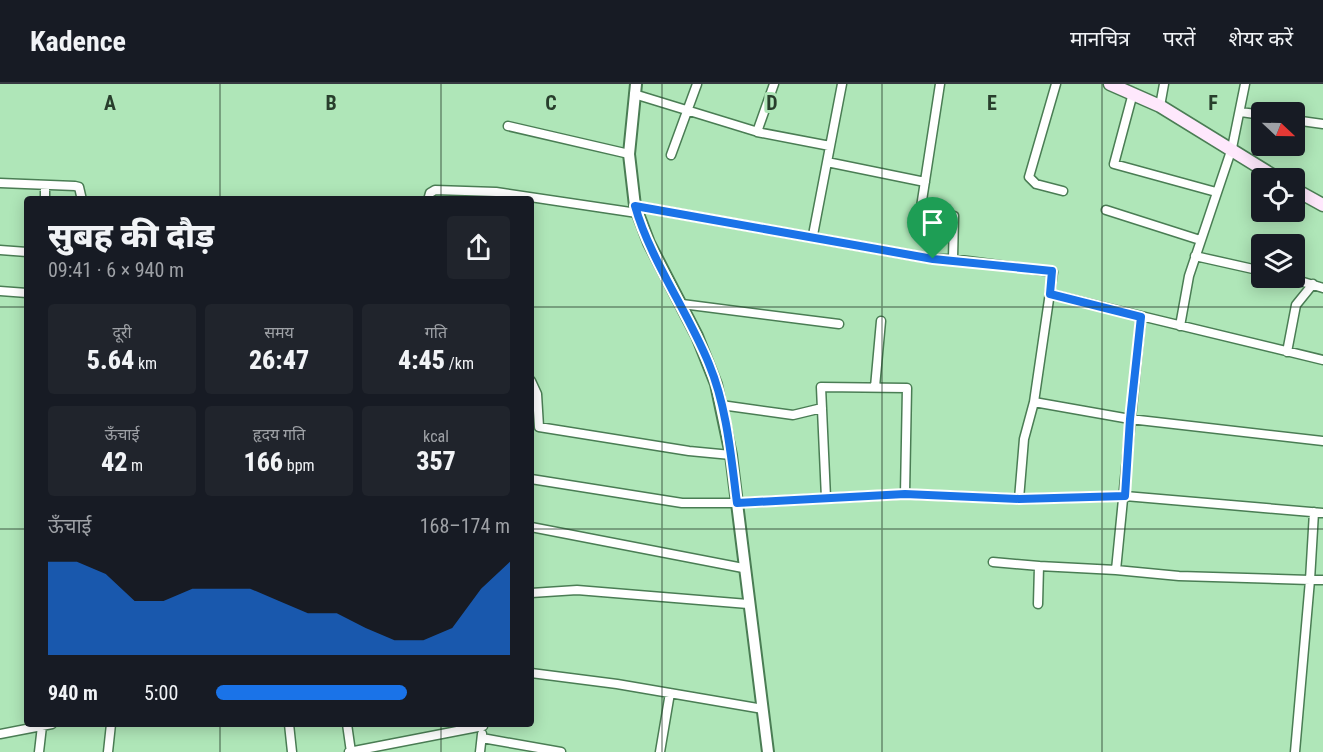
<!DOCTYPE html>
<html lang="hi">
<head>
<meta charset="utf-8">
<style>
	:root { --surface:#171b24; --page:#20242c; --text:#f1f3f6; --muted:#9ea1a6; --line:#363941; --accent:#1a73e8 }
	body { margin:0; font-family:"Roboto Condensed","Noto Sans Devanagari",sans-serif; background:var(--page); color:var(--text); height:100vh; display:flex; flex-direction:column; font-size:22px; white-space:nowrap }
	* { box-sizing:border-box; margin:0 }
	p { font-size:20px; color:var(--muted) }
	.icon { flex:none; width:33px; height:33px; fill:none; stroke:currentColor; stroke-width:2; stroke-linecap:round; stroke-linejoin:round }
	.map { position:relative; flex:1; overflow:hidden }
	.sheet { position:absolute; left:24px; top:112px; width:510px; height:531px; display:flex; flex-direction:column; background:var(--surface); border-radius:6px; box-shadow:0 3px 15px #0003 }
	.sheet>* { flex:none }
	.needle { width:39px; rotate:112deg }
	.fabs { position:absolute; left:1251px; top:18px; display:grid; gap:12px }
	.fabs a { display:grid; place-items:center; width:54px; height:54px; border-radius:6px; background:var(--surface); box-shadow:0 3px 15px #0003; font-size:30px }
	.pin { position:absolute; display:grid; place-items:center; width:51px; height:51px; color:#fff; margin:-62px -26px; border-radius:50% 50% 50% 0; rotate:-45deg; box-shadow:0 0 6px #0007 }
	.pin .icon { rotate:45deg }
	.round { display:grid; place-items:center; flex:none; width:63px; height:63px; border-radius:6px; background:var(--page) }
	.headline { display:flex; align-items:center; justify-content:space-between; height:102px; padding:0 24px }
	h1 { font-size:33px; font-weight:800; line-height:45px }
	.metrics { display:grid; grid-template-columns:repeat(3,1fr); gap:9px; height:102px; padding:6px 24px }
	.metrics div { display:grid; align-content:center; border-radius:6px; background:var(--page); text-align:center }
	.metrics b { font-size:26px; font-weight:800 }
	.metrics small { font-size:16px; font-weight:400 }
	.metrics p { font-size:16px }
	.chart { height:168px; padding:12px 24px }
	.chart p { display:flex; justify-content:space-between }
	.chart svg { width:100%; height:108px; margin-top:6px; fill:var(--accent); opacity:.7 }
	ul { padding:0 24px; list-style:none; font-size:20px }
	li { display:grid; grid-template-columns:96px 72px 1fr; align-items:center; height:45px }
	li i { height:15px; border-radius:8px; background:var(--accent) }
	header { display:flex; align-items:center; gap:36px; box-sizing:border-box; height:84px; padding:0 30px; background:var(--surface); border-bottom:2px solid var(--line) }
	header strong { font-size:28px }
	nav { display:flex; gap:33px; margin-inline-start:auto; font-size:21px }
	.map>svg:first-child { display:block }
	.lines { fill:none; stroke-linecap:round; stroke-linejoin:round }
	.minor-casing { stroke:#4a7d54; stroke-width:11 }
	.tertiary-casing { stroke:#4a7d54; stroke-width:14 }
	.secondary-casing { stroke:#4a7d54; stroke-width:15 }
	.minor { stroke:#fff; stroke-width:8 }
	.tertiary { stroke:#fff; stroke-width:10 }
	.secondary { stroke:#fee8fc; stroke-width:12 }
	.route-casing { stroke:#fff; stroke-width:12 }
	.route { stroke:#1a73e8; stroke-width:8 }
	.grid { fill:none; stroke:#283e2c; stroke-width:1.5; stroke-opacity:0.55 }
	.grid-label { font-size:20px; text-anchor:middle; font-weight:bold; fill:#283e2c; stroke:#afe6b8; stroke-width:6; stroke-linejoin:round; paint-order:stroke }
</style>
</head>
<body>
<header>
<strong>Kadence</strong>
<nav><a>मानचित्र</a><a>परतें</a><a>शेयर करें</a></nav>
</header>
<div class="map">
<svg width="1323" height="668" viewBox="0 0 1323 668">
	<rect width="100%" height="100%" fill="#afe6b8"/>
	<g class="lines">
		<g class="minor-casing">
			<path id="minor" d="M774 0 757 48 830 62
				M940 0 921 123 954 132 953 175 1053 188 1034 318 1024 355 1019 415
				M1056 0 1029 93 1036 100 1063 107
				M1133 9 1114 80 1216 108
				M634 10 758 48
				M1160 22 1164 0
				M1241 28 1262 31
				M1294 36 1323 40
				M508 42 629 70
				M671 71 697 0
				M827 78 925 98
				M0 99 75 102 79 103 82 116
				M45 101V116
				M428 116 430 109 435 106 496 108 637 129
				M635 122 933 175H953
				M1106 126 1200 156
				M813 151 842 0
				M0 166 27 168
				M1195 172 1262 187
				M1290 194 1323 204
				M0 207 27 209
				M1050 210 1323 276
				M682 220 839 240
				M1180 242 1189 192 1232 64 1245 0
				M1287 268 1296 221 1313 200
				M531 297 537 310 539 343 689 367 731 371
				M875 303 881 237
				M1034 318 1130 335 1323 357
				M721 321 793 331 822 324
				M531 395 682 419H737L905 410 1019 415 1125 412 1323 429
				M826 414 821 303 907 304 905 410
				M531 443 743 484
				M993 478 1039 482
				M1116 486 1179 492 1310 496 1314 428
				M531 509 577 506 748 520
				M1038 520 1039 482 1116 486 1141 233
				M531 589 617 600 763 625
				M289 640 292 668
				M347 640 351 668
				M0 650 52 640
				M482 654 561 668
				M39 668 42 642
				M108 668 111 640
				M349 668 483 642
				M480 668 482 650
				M660 668 670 609
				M1295 668 1310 496H1323"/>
		</g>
		<g class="tertiary-casing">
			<path id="tertiary" d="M636 0 629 70 635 122 649 159 697 252 716 300 731 371 768 668"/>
		</g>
		<g class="secondary-casing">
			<path id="secondary" d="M1110 0 1160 22 1277 94
				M1294 105 1323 121"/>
		</g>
		<use href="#minor" class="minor"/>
		<use href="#tertiary" class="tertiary"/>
		<use href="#secondary" class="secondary"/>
	</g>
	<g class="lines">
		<g class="route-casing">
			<path id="route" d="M635 122 933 175 1052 187 1050 210 1141 233 1130 335 1125 412 1019 415 905 410 737 419C731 373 727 323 709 280 688 228 650 175 635 122Z"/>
		</g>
		<use href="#route" class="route"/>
	</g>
	<path class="grid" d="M220 0V116M441 0V116M662 0V668M882 0V668M1102 0V668M0 223H27M531 223H1323M0 445H27M531 445H1323M220 640V668M441 640V668"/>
	<g class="grid-label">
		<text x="110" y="26">A</text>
		<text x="331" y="26">B</text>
		<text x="551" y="26">C</text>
		<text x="772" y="26">D</text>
		<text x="992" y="26">E</text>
		<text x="1213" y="26">F</text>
	</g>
</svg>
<div class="fabs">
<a><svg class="needle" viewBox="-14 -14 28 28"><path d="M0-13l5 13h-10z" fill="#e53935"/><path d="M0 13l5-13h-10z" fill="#9ea1a6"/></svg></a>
<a><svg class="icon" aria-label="locate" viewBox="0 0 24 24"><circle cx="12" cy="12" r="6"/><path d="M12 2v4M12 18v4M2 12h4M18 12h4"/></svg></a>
<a><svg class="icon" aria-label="layers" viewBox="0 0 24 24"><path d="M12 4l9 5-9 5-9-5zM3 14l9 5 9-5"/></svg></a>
</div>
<div class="pin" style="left:933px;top:175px;background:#1e9e55"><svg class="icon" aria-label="arrive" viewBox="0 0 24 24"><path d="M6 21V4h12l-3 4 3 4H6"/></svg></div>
<section class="sheet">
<div class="headline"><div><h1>सुबह की दौड़</h1><p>09:41 · 6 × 940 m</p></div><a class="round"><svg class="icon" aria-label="share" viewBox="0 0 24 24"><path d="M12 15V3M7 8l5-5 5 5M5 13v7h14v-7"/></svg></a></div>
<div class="metrics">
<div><p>दूरी</p><b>5.64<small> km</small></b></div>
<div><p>समय</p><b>26:47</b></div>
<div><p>गति</p><b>4:45<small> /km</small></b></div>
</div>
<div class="metrics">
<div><p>ऊँचाई</p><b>42<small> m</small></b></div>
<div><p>हृदय गति</p><b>166<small> bpm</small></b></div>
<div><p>kcal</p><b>357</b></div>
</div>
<div class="chart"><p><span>ऊँचाई</span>168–174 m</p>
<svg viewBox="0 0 160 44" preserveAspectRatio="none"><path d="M0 44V6L10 6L20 11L30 22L40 22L50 17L60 17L70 17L80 22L90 27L100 27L110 33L120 38L130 38L140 33L150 17L160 6V44z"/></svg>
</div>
<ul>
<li><b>940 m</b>5:00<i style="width:65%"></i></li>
</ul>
</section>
</div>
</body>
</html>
